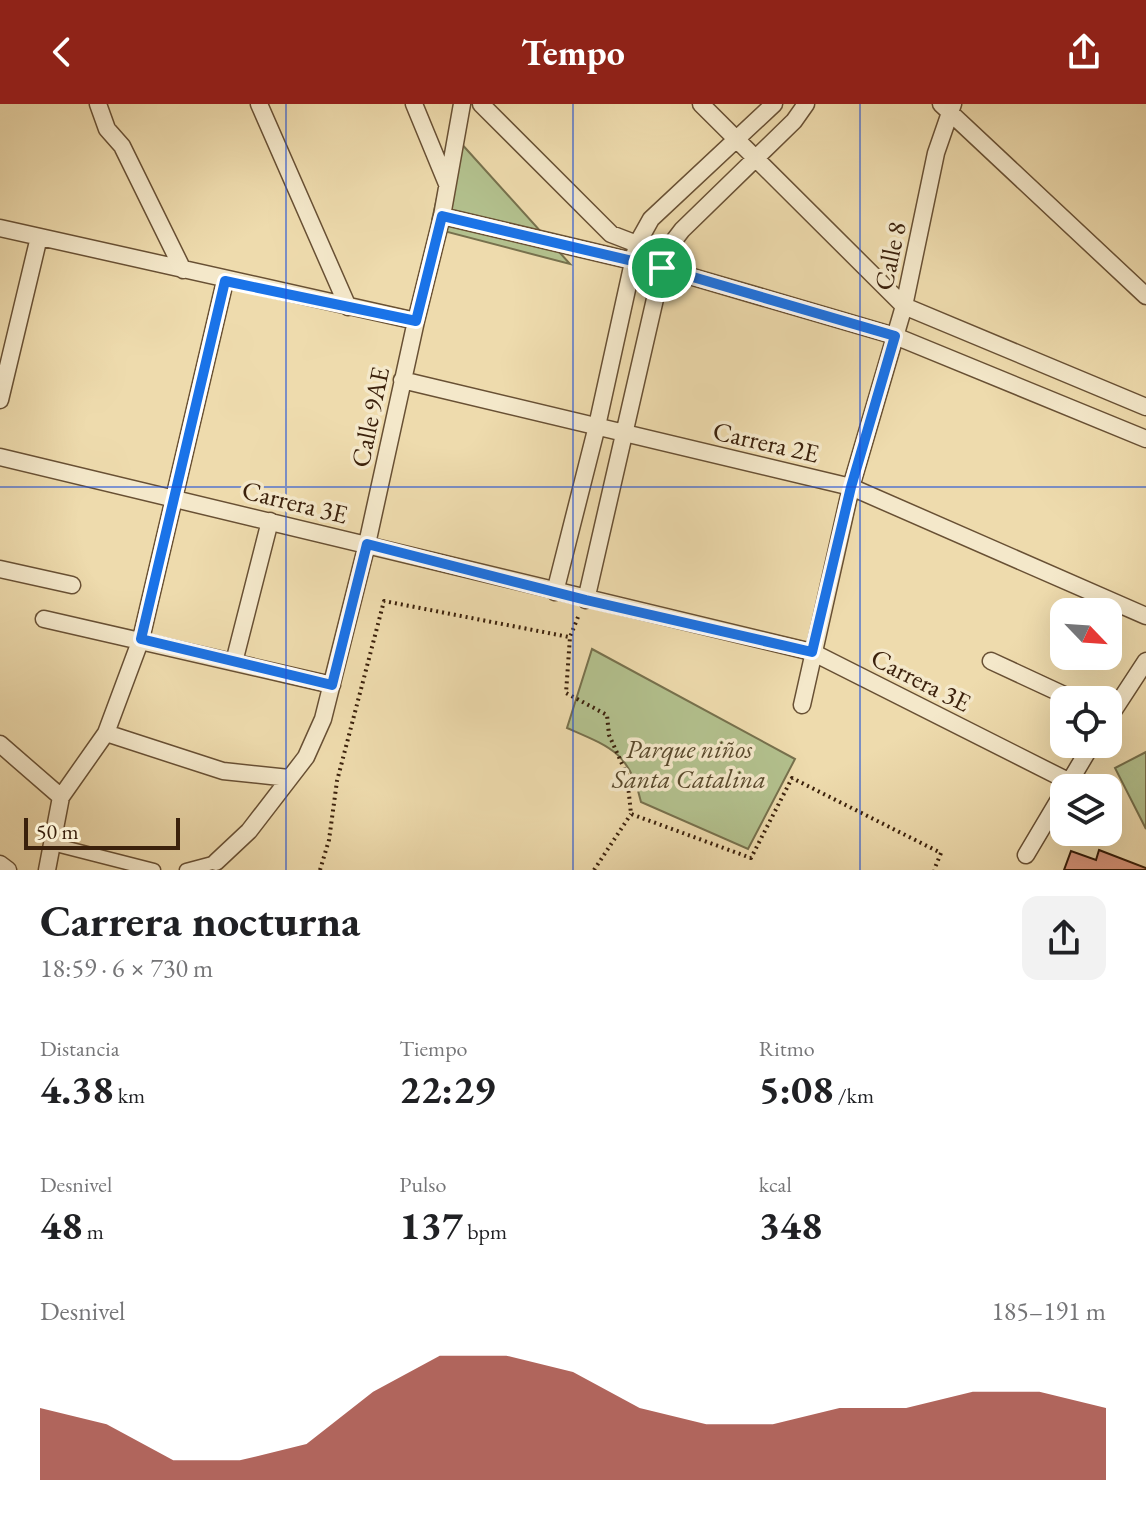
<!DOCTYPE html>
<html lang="es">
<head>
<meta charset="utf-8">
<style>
	:root { --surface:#fff; --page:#f2f2f2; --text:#202124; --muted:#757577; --accent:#8f2418 }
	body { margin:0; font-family:"EB Garamond",serif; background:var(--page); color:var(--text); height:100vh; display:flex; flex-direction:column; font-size:30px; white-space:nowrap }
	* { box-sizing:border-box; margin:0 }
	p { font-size:26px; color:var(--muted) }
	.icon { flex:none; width:44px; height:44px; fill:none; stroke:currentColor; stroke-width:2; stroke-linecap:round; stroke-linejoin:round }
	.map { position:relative; height:766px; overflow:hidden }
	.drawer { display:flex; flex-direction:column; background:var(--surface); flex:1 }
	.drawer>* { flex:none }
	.needle { width:52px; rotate:115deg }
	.fabs { position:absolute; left:1050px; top:494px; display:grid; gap:16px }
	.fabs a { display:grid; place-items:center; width:72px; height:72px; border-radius:16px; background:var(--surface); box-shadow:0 8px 32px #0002; font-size:40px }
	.scale { position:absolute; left:24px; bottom:20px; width:156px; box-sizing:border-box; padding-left:8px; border:4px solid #3b210c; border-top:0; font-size:22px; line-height:28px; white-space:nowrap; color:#3b210c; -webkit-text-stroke:6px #f4e8ca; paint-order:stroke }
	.pin { position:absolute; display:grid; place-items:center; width:68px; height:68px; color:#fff; margin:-34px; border:4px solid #fff; border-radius:50%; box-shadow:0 2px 8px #0007 }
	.round { display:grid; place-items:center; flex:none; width:84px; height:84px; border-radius:16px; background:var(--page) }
	.headline { display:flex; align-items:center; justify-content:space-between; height:136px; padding:0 40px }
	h1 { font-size:44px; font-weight:700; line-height:60px }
	.figures { display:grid; grid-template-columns:repeat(3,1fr); gap:12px; height:136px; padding:8px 40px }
	.figures div { display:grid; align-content:center }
	.figures b { font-size:40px; font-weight:700 }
	.figures small { font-size:22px; font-weight:400 }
	.figures p { font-size:22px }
	.chart { height:224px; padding:16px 40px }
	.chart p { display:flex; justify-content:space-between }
	.chart svg { width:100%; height:144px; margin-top:8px; fill:var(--accent); opacity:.7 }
	header { display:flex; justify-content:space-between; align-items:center; height:104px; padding:0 40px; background:var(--accent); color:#fff; font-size:36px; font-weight:700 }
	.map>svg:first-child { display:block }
	.green { fill:#b3c18e; stroke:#77714d; stroke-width:2 }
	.building { fill:#d9967c; stroke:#3b210c; stroke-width:2 }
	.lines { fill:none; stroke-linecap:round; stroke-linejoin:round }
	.pedestrian-casing { stroke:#685034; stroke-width:15 }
	.minor-casing { stroke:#685034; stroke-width:19 }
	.path { stroke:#3b210c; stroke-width:4; stroke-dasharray:2 4; stroke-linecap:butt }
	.pedestrian { stroke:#f4e8ca; stroke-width:12 }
	.minor { stroke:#f4e8ca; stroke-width:16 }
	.route-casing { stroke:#fff; stroke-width:16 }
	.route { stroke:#1a73e8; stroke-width:10 }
	.grid { fill:none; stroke:#1d4ed8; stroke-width:2; stroke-opacity:0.55 }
	.labels { text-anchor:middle; stroke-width:7; stroke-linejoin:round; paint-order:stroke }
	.street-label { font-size:26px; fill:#3b210c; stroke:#f4e8ca }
	.park-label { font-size:26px; font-style:italic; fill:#59492c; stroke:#f4e8ca }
</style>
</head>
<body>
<header><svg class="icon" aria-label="back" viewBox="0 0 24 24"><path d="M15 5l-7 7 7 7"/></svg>Tempo<svg class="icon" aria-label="share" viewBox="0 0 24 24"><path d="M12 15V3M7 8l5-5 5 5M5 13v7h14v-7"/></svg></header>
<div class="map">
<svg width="1146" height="766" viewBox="0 0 1146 766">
	<rect width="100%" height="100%" fill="#eedbad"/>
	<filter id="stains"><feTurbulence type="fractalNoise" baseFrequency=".0025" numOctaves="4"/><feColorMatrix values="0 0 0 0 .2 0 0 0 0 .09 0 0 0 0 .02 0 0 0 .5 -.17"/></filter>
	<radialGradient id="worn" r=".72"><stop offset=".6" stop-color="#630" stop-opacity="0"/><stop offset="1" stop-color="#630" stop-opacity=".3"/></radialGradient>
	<path class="green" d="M459 37 570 160 436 125 432 116 449 41Z
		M592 545 795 655 748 745 641 698C630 649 611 643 567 624Z
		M1146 648V725L1115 664Z"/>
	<path class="building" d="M1099 746 1146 764V766H1064L1071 747 1096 756Z"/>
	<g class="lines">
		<g class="pedestrian-casing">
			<path id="pedestrian" d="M52 740 154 766
				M186 766 216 758"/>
		</g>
		<g class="minor-casing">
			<path id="minor" d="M98 0 107 25 122 42 183 166
				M259 0 348 203
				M414 0 447 80
				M481 0 611 130 637 140
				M701 0 904 202 1146 303
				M941 0 1146 192
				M442 112 662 164 895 232 1146 335
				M0 124 416 217
				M402 276 851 383 1146 512
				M0 296 39 133
				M0 353 812 548 1068 677
				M0 465 72 481
				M555 488 597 322 637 140 651 115 774 0
				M586 496 666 147 682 126 794 17 806 0
				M44 515 332 581
				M991 557 1075 596
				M234 558 270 417
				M802 601 851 383 904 202 936 49 953 0
				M1108 615 1146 557
				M106 629 223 667 289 674
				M0 640 61 693
				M1026 751 1092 640
				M216 758 249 727 306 653 323 615 367 440 416 217 442 112 462 0
				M0 760 8 766
				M47 766 61 693 106 629 141 535 225 177"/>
		</g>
		<path class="path" d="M578 513 570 533 566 589 607 611 609 631 627 671 631 710 751 754 792 674 941 749 934 766
			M320 766 329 736 337 677 384 497 569 533
			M594 766 631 710"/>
		<use href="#pedestrian" class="pedestrian"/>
		<use href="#minor" class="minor"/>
	</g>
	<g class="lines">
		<g class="route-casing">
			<path id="route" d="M442 112 662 164 895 232 851 383 812 548 586 496 367 440 332 581 141 535 225 177 416 217Z"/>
		</g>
		<use href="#route" class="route"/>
	</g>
	<path class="grid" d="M286 0V766M573 0V766M860 0V766M0 383H1146"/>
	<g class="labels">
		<g class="street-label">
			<text transform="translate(890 152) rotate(-78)" y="9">Calle 8</text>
			<text transform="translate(370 313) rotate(-78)" y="9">Calle 9AE</text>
			<text transform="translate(766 338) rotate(13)" y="9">Carrera 2E</text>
			<text transform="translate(295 398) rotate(14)" y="9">Carrera 3E</text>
			<text transform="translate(921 576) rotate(27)" y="9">Carrera 3E</text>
		</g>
		<g class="park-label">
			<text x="689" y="654">Parque niños<tspan x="689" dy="30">Santa Catalina</tspan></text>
		</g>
	</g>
	<rect width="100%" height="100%" filter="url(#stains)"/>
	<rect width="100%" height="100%" fill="url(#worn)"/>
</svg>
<div class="fabs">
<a><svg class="needle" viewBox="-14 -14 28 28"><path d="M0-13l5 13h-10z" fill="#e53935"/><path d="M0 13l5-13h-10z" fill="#757577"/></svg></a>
<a><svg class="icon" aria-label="locate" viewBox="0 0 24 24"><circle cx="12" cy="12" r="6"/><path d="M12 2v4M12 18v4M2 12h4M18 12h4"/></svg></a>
<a><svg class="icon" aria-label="layers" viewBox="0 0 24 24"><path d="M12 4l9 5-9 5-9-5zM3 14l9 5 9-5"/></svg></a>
</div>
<div class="scale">50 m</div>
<div class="pin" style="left:662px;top:164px;background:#1e9e55"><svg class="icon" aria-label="arrive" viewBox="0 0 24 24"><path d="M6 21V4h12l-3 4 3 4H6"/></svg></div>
</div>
<section class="drawer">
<div class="headline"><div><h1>Carrera nocturna</h1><p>18:59 · 6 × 730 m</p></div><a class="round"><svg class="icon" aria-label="share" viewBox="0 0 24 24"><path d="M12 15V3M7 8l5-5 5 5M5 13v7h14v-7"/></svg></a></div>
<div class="figures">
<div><p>Distancia</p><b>4.38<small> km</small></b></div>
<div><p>Tiempo</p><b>22:29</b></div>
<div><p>Ritmo</p><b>5:08<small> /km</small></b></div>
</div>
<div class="figures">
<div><p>Desnivel</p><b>48<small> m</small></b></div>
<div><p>Pulso</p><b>137<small> bpm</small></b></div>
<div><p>kcal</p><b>348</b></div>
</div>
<div class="chart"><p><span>Desnivel</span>185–191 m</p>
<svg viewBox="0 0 160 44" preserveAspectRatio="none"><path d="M0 44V22L10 27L20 38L30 38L40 33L50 17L60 6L70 6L80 11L90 22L100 27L110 27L120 22L130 22L140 17L150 17L160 22V44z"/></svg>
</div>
</section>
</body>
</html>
